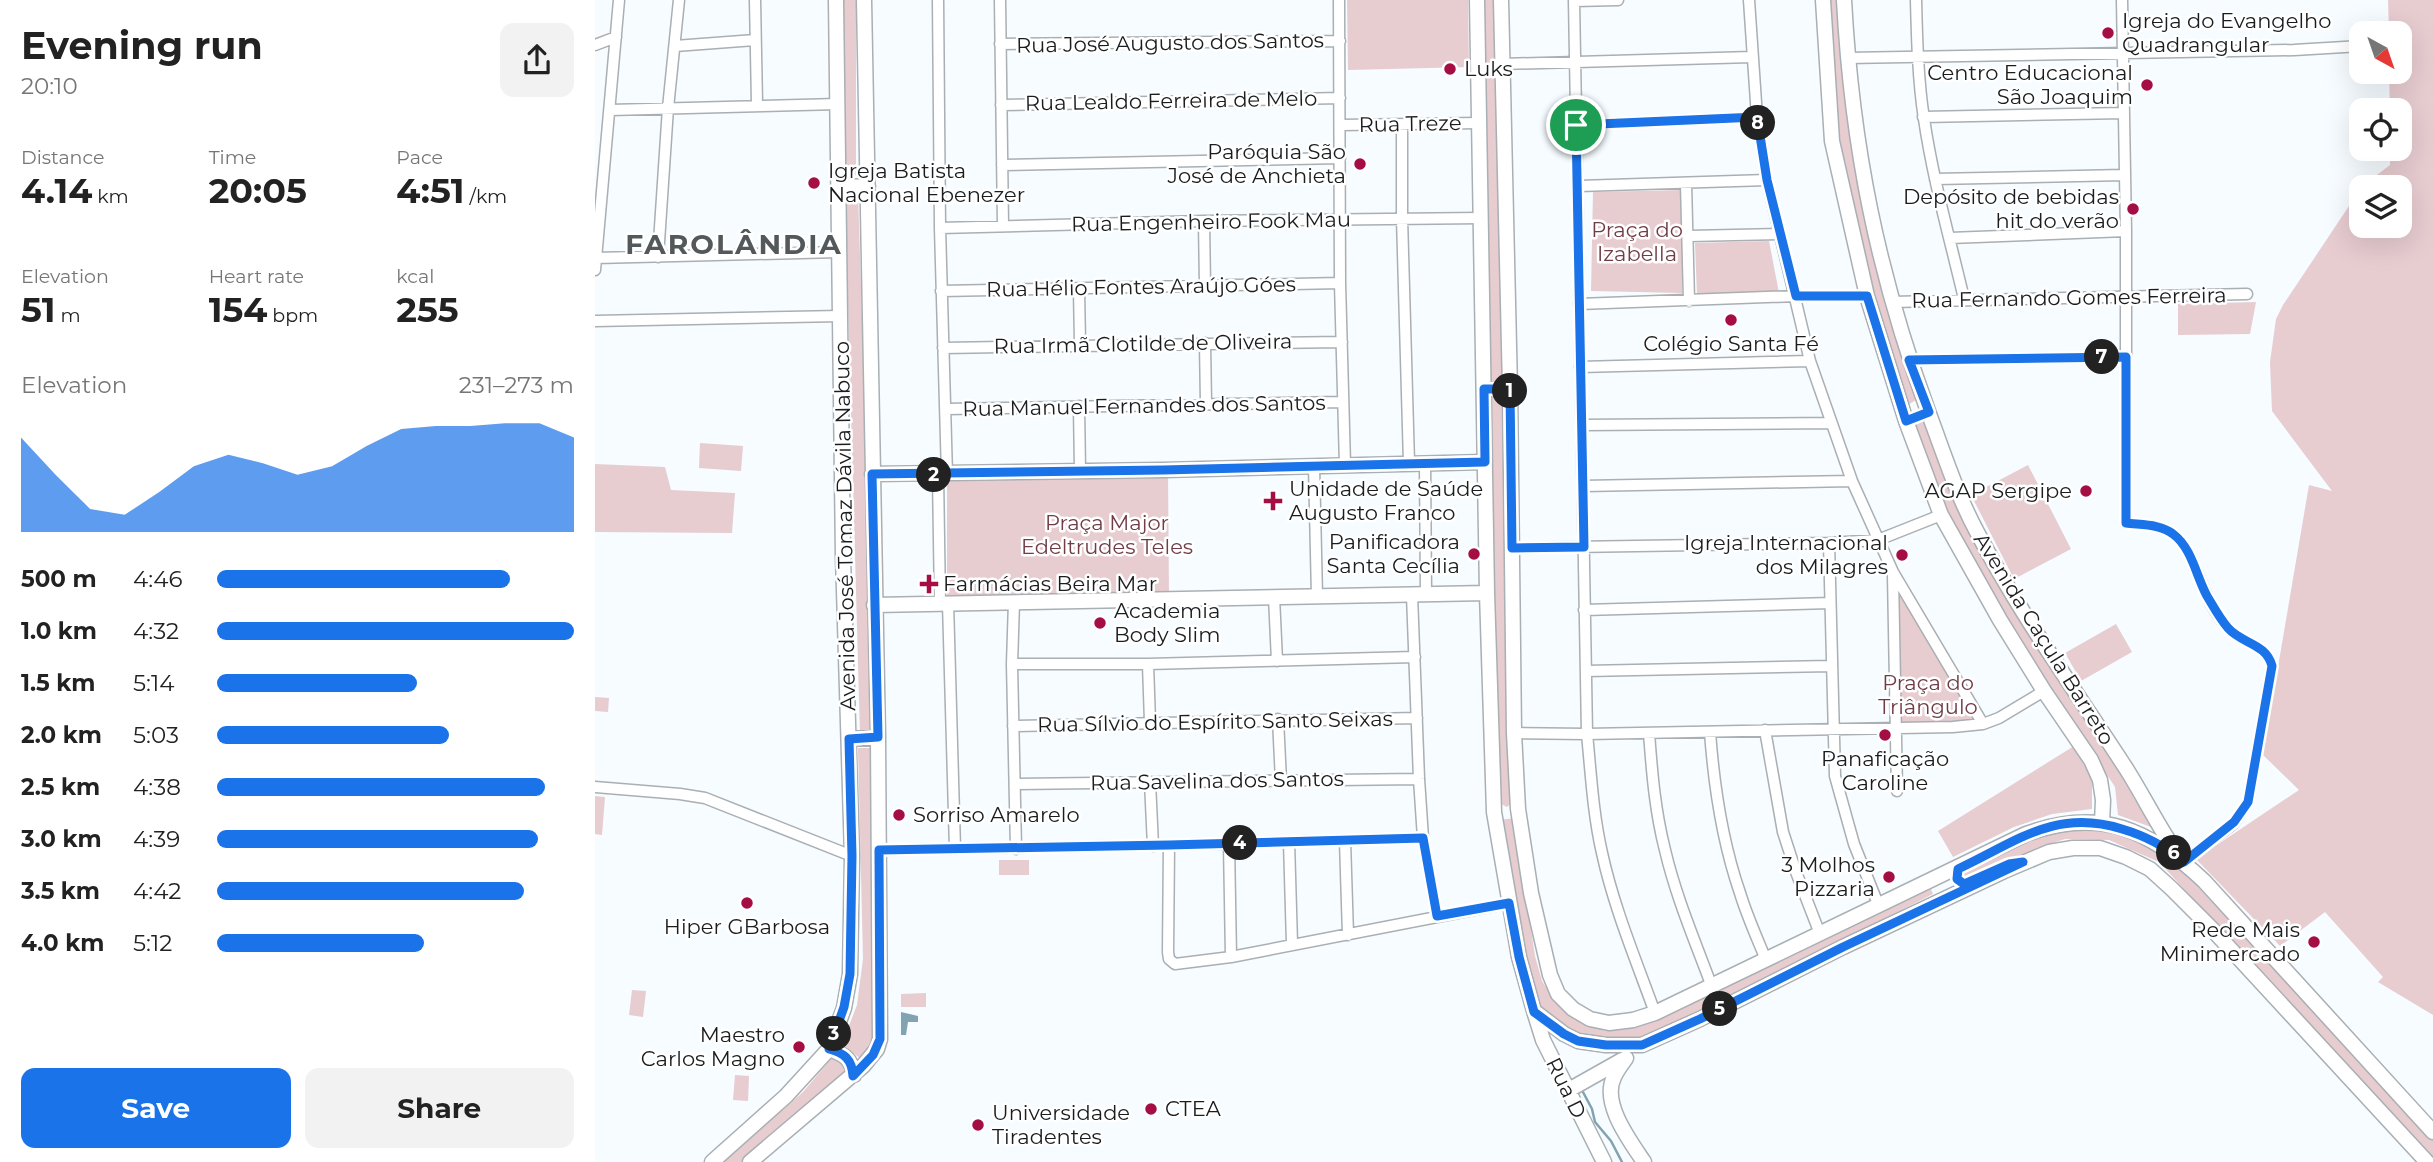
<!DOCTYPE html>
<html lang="en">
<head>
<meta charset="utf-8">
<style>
	:root { --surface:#fff; --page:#f2f2f2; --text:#222; --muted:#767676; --accent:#1a73e8 }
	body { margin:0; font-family:Montserrat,sans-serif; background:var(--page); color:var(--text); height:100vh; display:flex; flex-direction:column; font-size:26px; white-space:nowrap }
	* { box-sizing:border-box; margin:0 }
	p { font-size:23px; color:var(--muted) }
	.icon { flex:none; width:38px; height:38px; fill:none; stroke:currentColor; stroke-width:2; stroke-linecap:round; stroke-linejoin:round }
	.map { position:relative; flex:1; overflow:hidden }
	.details { display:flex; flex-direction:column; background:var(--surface); width:595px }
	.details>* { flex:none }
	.needle { width:46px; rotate:140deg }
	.buttons { position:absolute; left:1754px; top:21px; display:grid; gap:14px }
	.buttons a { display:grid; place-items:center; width:63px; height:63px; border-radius:14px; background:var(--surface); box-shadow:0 7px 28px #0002; font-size:35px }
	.pin { position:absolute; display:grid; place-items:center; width:60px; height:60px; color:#fff; margin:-30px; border:4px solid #fff; border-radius:50%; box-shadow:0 2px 7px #0007 }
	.km { position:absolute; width:35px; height:35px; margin:-18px; border-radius:50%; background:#222; color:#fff; font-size:19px; line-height:35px; text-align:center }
	.round { display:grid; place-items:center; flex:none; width:74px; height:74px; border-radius:14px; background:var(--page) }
	.summary { display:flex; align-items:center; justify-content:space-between; height:119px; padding:0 21px }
	h1 { font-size:38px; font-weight:700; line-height:52px }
	.figures { display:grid; grid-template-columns:repeat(3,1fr); gap:10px; height:119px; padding:7px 21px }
	.figures div { display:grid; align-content:center }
	.figures b { font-size:35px; font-weight:700 }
	.figures small { font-size:19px; font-weight:400 }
	.figures p { font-size:19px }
	.chart { height:196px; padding:14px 21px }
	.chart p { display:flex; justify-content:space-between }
	.chart svg { width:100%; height:126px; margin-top:7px; fill:var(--accent); opacity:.7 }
	.primary-button { display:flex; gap:14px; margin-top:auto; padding:14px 21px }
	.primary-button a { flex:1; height:80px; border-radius:14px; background:var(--accent); color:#fff; font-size:28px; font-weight:700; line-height:80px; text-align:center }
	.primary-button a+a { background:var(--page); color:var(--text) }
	ul { padding:0 21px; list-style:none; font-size:23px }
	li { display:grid; grid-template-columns:112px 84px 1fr; align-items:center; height:52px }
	li i { height:18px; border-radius:9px; background:var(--accent) }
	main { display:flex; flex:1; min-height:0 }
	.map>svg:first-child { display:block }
	.green { fill:#e7ccd0 }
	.water { fill:#82a3b2 }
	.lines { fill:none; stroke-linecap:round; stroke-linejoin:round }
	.stream { stroke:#82a3b2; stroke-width:2.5 }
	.street-casing { stroke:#a9afb2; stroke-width:13 }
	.secondary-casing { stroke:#a9afb2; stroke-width:17 }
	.street { stroke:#fff; stroke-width:10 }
	.secondary { stroke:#fff; stroke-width:14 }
	.route-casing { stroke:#fff; stroke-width:14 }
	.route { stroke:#1a73e8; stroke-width:9 }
	.poi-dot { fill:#a50e45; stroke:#fff; stroke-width:2.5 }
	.labels { text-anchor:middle; stroke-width:5; stroke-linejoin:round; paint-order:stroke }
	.poi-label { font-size:21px; fill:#1a1c1d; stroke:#fff; text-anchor:start }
	.street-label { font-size:21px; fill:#1a1c1d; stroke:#fff }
	.park-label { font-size:21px; fill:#703d47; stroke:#fff }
	.district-label { font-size:28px; font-weight:bold; letter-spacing:2px; fill:#53595b; stroke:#fff }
</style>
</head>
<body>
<main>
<section class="details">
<div class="summary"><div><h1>Evening run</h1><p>20:10</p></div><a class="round"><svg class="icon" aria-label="share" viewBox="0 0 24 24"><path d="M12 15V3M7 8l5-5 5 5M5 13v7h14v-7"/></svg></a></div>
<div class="figures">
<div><p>Distance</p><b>4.14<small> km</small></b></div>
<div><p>Time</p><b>20:05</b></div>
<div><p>Pace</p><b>4:51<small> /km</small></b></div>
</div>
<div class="figures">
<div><p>Elevation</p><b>51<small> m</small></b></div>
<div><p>Heart rate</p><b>154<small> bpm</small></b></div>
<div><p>kcal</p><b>255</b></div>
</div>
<div class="chart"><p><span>Elevation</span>231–273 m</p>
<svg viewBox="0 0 160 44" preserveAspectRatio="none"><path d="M0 44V11L10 24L20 36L30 38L40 30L50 21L60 17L70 20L80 24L90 21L100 14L110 8L120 7L130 7L140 6L150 6L160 11V44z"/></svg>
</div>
<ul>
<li><b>500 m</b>4:46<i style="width:82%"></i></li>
<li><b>1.0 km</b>4:32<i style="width:100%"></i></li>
<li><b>1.5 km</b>5:14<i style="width:56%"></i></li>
<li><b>2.0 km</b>5:03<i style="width:65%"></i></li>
<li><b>2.5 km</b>4:38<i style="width:92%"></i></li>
<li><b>3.0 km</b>4:39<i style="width:90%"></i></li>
<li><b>3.5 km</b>4:42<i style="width:86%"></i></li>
<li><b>4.0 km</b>5:12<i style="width:58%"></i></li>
</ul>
<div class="primary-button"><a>Save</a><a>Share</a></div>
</section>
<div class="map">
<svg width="1838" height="1162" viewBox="0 0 1838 1162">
	<rect width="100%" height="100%" fill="#f6fcff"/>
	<path class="green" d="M246 0H261V175L254 177 249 174Z
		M752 0H873L874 67 753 70Z
		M887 0H900L907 379 897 383 891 379Z
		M1232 0H1242C1242 68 1257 136 1272 202 1287 268 1303 334 1321 400L1311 406 1277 306 1244 142Z
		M1793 0H1838V1015L1783 982 1788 977 1730 912 1685 946 1601 859 1704 790 1668 755 1714 485 1737 491 1677 411 1675 362 1681 319 1688 305 1766 188V226H1804V187H1766L1795 165V149H1804V110H1795L1794 72H1804V33H1794Z
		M1088 190 1087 293 996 291 998 192Z
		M263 192 280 733 265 734 250 196 252 193Z
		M1174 241 1184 293 1102 295 1100 243Z
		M1661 302 1655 334 1583 335V304Z
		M894 395 906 396 908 402 917 803 912 807 902 802Z
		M1331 417 1360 490 1556 827 1523 815 1520 787 1421 635 1358 523 1316 424Z
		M105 443 148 446 146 471 104 468Z
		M0 464 70 467 76 490 140 493 137 533 0 532Z
		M1433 465 1476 549 1419 579 1376 495Z
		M573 473 574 596H352V480Z
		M1303 587 1382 722 1304 724Z
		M1521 624 1537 652 1486 681 1470 653Z
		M0 697 14 698 13 712 0 711Z
		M1479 746 1497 780V809L1457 814 1419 827 1358 857 1343 831Z
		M263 748H280L283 1033 267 1060 247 1044 262 1005 268 959Z
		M0 796 10 797 7 835 0 834Z
		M919 818 940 956 947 981 958 998 970 1011 1010 1031 1032 1029 1059 1021 1276 914 1285 912 1336 889 1338 894 1061 1034 1035 1041 990 1037 961 1022 946 1006 935 985 905 820Z
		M1489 824 1534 834 1577 859 1838 1140V1158L1564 862 1514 840 1470 839 1442 848 1370 878 1367 872 1429 837Z
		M404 860H434V875H404Z
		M37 990 51 991 48 1017 34 1015Z
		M331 993V1007H306V994Z
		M243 1056 253 1072 150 1162H128L208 1092 236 1059Z
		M140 1075 154 1076 153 1101 138 1100Z"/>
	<path class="water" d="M306 1012 323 1016V1022H313L311 1035H306Z"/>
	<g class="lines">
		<path class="stream" d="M988 1092 997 1109 1000 1122 1016 1141 1027 1162"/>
		<g class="street-casing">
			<path id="street" d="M160 0 162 104
				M343 0 345 228 352 475
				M405 0 408 226
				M744 0 745 283 750 465
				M979 0 992 734C996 774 998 814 1007 853 1019 908 1041 960 1060 1013
				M1154 0 1162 117 1172 180 1215 361 1257 481 1298 572 1388 724
				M1321 0C1322 40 1323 80 1329 119 1338 180 1355 239 1369 299
				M1527 0 1531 231V523C1546 525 1566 524 1578 534 1595 547 1601 572 1610 591 1615 603 1624 618 1633 628 1647 644 1671 643 1677 666L1653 802 1639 823 1589 862
				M979 1 1023 0
				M405 44 745 41
				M0 45 21 37
				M80 46 160 40
				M1252 58 1699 50 1766 46
				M907 64 1157 57
				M406 105 745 98
				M15 110 243 104
				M1328 117 1528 113
				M746 125 884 123
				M981 125 1162 117
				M807 126V218L814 463
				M407 165 745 158
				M1340 179 1529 175
				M1091 183 1094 301
				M984 186 1172 180
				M609 221 610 286
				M345 228 609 221 887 218
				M1094 236 1185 234
				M1355 238 1531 231
				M63 257 73 108 84 0
				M1 258 244 252
				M0 270 24 0
				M484 289 485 344
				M346 291 745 283
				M1297 302 1652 294
				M984 304 1201 296H1272
				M0 321 246 316
				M610 343 611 404
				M348 348 747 342
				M1314 360 1531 357
				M985 367 1215 361
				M484 406 485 471
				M351 409 747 402
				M987 425 1235 423
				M830 463 831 595
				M719 466 722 596
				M343 475 345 604
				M988 486 1257 481
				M1234 543 1240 776 1259 844 1283 904
				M917 548 1234 543 1283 540 1346 515
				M1298 575 1302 791
				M817 595 824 779 828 838 842 916
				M679 597 682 661
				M419 602 417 664 421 849
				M353 603 360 849
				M989 610 1235 603
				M417 664H553L820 657
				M553 664 555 722
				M991 671 1236 666
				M683 719 686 781
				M418 726 822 718
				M1170 730 1188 832 1201 872 1225 934
				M1115 732C1119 787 1127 841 1145 893 1152 916 1162 938 1171 960
				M919 733 992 734 1358 727 1388 724 1404 718 1449 691
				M1054 733C1057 773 1060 811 1070 850 1081 897 1100 941 1117 987
				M555 782 558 846
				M420 784 824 779
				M0 787 85 794 110 798 257 856
				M750 841 753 935
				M694 842 697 944
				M634 844 636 957
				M574 845 573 952 574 959 580 964 636 957 914 903
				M284 850 574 845 828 838"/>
		</g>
		<g class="secondary-casing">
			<path id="secondary" d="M882 0 892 593 899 812 924 957 939 1011 969 1034 983 1041 1011 1045H1047L1105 1019 1248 947 1409 871 1454 852 1478 848H1505L1531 857 1555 869 1577 889 1616 928 1832 1162
				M906 0 915 389 919 733 923 809 936 893 955 975 963 994 978 1009 995 1019 1014 1023 1038 1020 1060 1013 1431 834C1506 807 1554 829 1609 881L1838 1132
				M1228 0 1237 141 1272 296 1311 421 1346 515 1405 620 1449 691 1496 760 1505 780 1508 800 1507 823
				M1249 0C1257 149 1283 274 1334 414 1349 454 1362 495 1382 532 1426 616 1481 691 1532 770 1549 797 1563 826 1581 852
				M245 187 273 186
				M277 474 568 470 890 462
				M279 605 892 593
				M254 739 283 737
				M939 1011 948 1040 1009 1162
				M234 1049C249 1054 257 1059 259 1075
				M1031 1058C1027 1064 1022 1070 1019 1077 1006 1103 1035 1141 1049 1162
				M972 1091 1027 1060
				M117 1162 191 1096 234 1049 249 1008 255 974 257 856 248 557 241 0
				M155 1162 268 1066 282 1049 285 1039 283 737 269 0"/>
		</g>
		<use href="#street" class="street"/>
		<use href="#secondary" class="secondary"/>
	</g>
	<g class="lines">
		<g class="route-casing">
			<path id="route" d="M1162 117 1172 180 1201 296H1272L1311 421 1334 412 1314 360 1531 357V523C1546 525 1566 524 1578 534 1597 548 1601 576 1612 596 1618 606 1625 619 1633 628 1647 644 1671 643 1677 666L1653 802 1639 822 1589 862C1570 846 1551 836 1527 829 1460 808 1421 842 1363 869L1362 879 1369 884 1414 864 1428 862 1248 947 1105 1019 1047 1045H1011L983 1041 969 1034 939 1012 924 957 914 903 842 916 828 838 574 845 284 850 285 1039 278 1055 258 1076C257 1059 249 1053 234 1049L249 1007 255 974 257 856 254 739 283 737 277 474 568 470 890 462 889 389H915L917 548 989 547 981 125Z"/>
		</g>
		<use href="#route" class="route"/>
	</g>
	<g class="poi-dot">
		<circle cx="1513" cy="33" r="7"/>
		<circle cx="855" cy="69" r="7"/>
		<circle cx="1552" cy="85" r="7"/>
		<circle cx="765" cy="164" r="7"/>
		<circle cx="219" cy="183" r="7"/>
		<circle cx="1538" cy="209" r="7"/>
		<circle cx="1136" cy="320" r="7"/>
		<circle cx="1491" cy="491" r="7"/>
		<path d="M674.5 490.5h7v7h7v7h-7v7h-7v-7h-7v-7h7z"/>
		<circle cx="879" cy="554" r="7"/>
		<circle cx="1307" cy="555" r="7"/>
		<path d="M330.5 573.5h7v7h7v7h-7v7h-7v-7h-7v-7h7z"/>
		<circle cx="505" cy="623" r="7"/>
		<circle cx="1290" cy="735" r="7"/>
		<circle cx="304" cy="815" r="7"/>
		<circle cx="1294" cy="877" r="7"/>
		<circle cx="152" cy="903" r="7"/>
		<circle cx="1719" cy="942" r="7"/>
		<circle cx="204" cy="1047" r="7"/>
		<circle cx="556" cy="1109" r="7"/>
		<circle cx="383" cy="1125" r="7"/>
	</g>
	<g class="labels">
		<g class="poi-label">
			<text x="1527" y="28">Igreja do Evangelho<tspan x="1527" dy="24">Quadrangular</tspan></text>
			<text x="869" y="76">Luks</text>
			<text x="1538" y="80" text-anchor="end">Centro Educacional<tspan x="1538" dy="24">São Joaquim</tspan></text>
			<text x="751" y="159" text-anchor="end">Paróquia São<tspan x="751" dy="24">José de Anchieta</tspan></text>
			<text x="233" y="178">Igreja Batista<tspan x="233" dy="24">Nacional Ebenezer</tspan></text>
			<text x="1524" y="204" text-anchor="end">Depósito de bebidas<tspan x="1524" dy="24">hit do verão</tspan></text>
			<text x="1136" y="351" text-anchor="middle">Colégio Santa Fé</text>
			<text x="694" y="496">Unidade de Saúde<tspan x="694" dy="24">Augusto Franco</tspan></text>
			<text x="1477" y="498" text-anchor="end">AGAP Sergipe</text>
			<text x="865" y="549" text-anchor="end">Panificadora<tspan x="865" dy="24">Santa Cecília</tspan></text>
			<text x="1293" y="550" text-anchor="end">Igreja Internacional<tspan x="1293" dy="24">dos Milagres</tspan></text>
			<text x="348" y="591">Farmácias Beira Mar</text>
			<text x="519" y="618">Academia<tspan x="519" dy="24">Body Slim</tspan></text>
			<text x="1290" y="766" text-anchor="middle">Panaficação<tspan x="1290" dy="24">Caroline</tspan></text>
			<text x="318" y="822">Sorriso Amarelo</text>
			<text x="1280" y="872" text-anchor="end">3 Molhos<tspan x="1280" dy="24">Pizzaria</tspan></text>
			<text x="152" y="934" text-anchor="middle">Hiper GBarbosa</text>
			<text x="1705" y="937" text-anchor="end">Rede Mais<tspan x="1705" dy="24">Minimercado</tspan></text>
			<text x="190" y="1042" text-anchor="end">Maestro<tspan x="190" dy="24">Carlos Magno</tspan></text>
			<text x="570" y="1116">CTEA</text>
			<text x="397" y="1120">Universidade<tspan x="397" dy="24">Tiradentes</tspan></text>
		</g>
		<g class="street-label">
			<text transform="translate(575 43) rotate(-1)" y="7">Rua José Augusto dos Santos</text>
			<text transform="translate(576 101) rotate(-1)" y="7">Rua Lealdo Ferreira de Melo</text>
			<text transform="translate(815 124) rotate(-1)" y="7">Rua Treze</text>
			<text transform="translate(616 222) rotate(-1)" y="7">Rua Engenheiro Fook Mau</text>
			<text transform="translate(546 287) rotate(-1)" y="7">Rua Hélio Fontes Araújo Góes</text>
			<text transform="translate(1474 298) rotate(-1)" y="7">Rua Fernando Gomes Ferreira</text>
			<text transform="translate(548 344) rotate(-1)" y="7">Rua Irmã Clotilde de Oliveira</text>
			<text transform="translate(549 406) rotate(-1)" y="7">Rua Manuel Fernandes dos Santos</text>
			<text transform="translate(250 526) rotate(-91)" y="7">Avenida José Tomaz Dávila Nabuco</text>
			<text transform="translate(1449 639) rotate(58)" y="7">Avenida Caçula Barreto</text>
			<text transform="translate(620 722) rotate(-1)" y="7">Rua Sílvio do Espírito Santo Seixas</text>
			<text transform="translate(622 781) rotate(-1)" y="7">Rua Savelina dos Santos</text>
			<text transform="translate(971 1088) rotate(64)" y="7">Rua D</text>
		</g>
		<g class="park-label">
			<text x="1042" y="237">Praça do<tspan x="1042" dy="24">Izabella</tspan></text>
			<text x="512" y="530">Praça Major<tspan x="512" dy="24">Edeltrudes Teles</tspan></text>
			<text x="1333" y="690">Praça do<tspan x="1333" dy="24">Triângulo</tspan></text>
		</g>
		<g class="district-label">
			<text x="139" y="254">FAROLÂNDIA</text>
		</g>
	</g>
</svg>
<div class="buttons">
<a><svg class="needle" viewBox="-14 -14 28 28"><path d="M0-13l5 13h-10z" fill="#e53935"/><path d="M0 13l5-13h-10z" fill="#767676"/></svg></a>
<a><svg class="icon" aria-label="locate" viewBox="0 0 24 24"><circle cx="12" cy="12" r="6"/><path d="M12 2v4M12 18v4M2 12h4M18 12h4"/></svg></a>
<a><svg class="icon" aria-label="layers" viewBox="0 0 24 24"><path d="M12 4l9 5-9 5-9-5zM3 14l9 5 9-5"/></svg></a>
</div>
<div class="pin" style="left:981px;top:125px;background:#1e9e55"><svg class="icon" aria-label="arrive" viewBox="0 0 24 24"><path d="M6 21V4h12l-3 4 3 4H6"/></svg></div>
<b class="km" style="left:915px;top:391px">1</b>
<b class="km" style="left:339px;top:475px">2</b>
<b class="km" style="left:239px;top:1034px">3</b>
<b class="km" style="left:645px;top:843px">4</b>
<b class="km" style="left:1125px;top:1009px">5</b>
<b class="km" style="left:1579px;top:853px">6</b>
<b class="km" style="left:1507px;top:357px">7</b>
<b class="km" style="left:1163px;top:123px">8</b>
</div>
</main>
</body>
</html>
